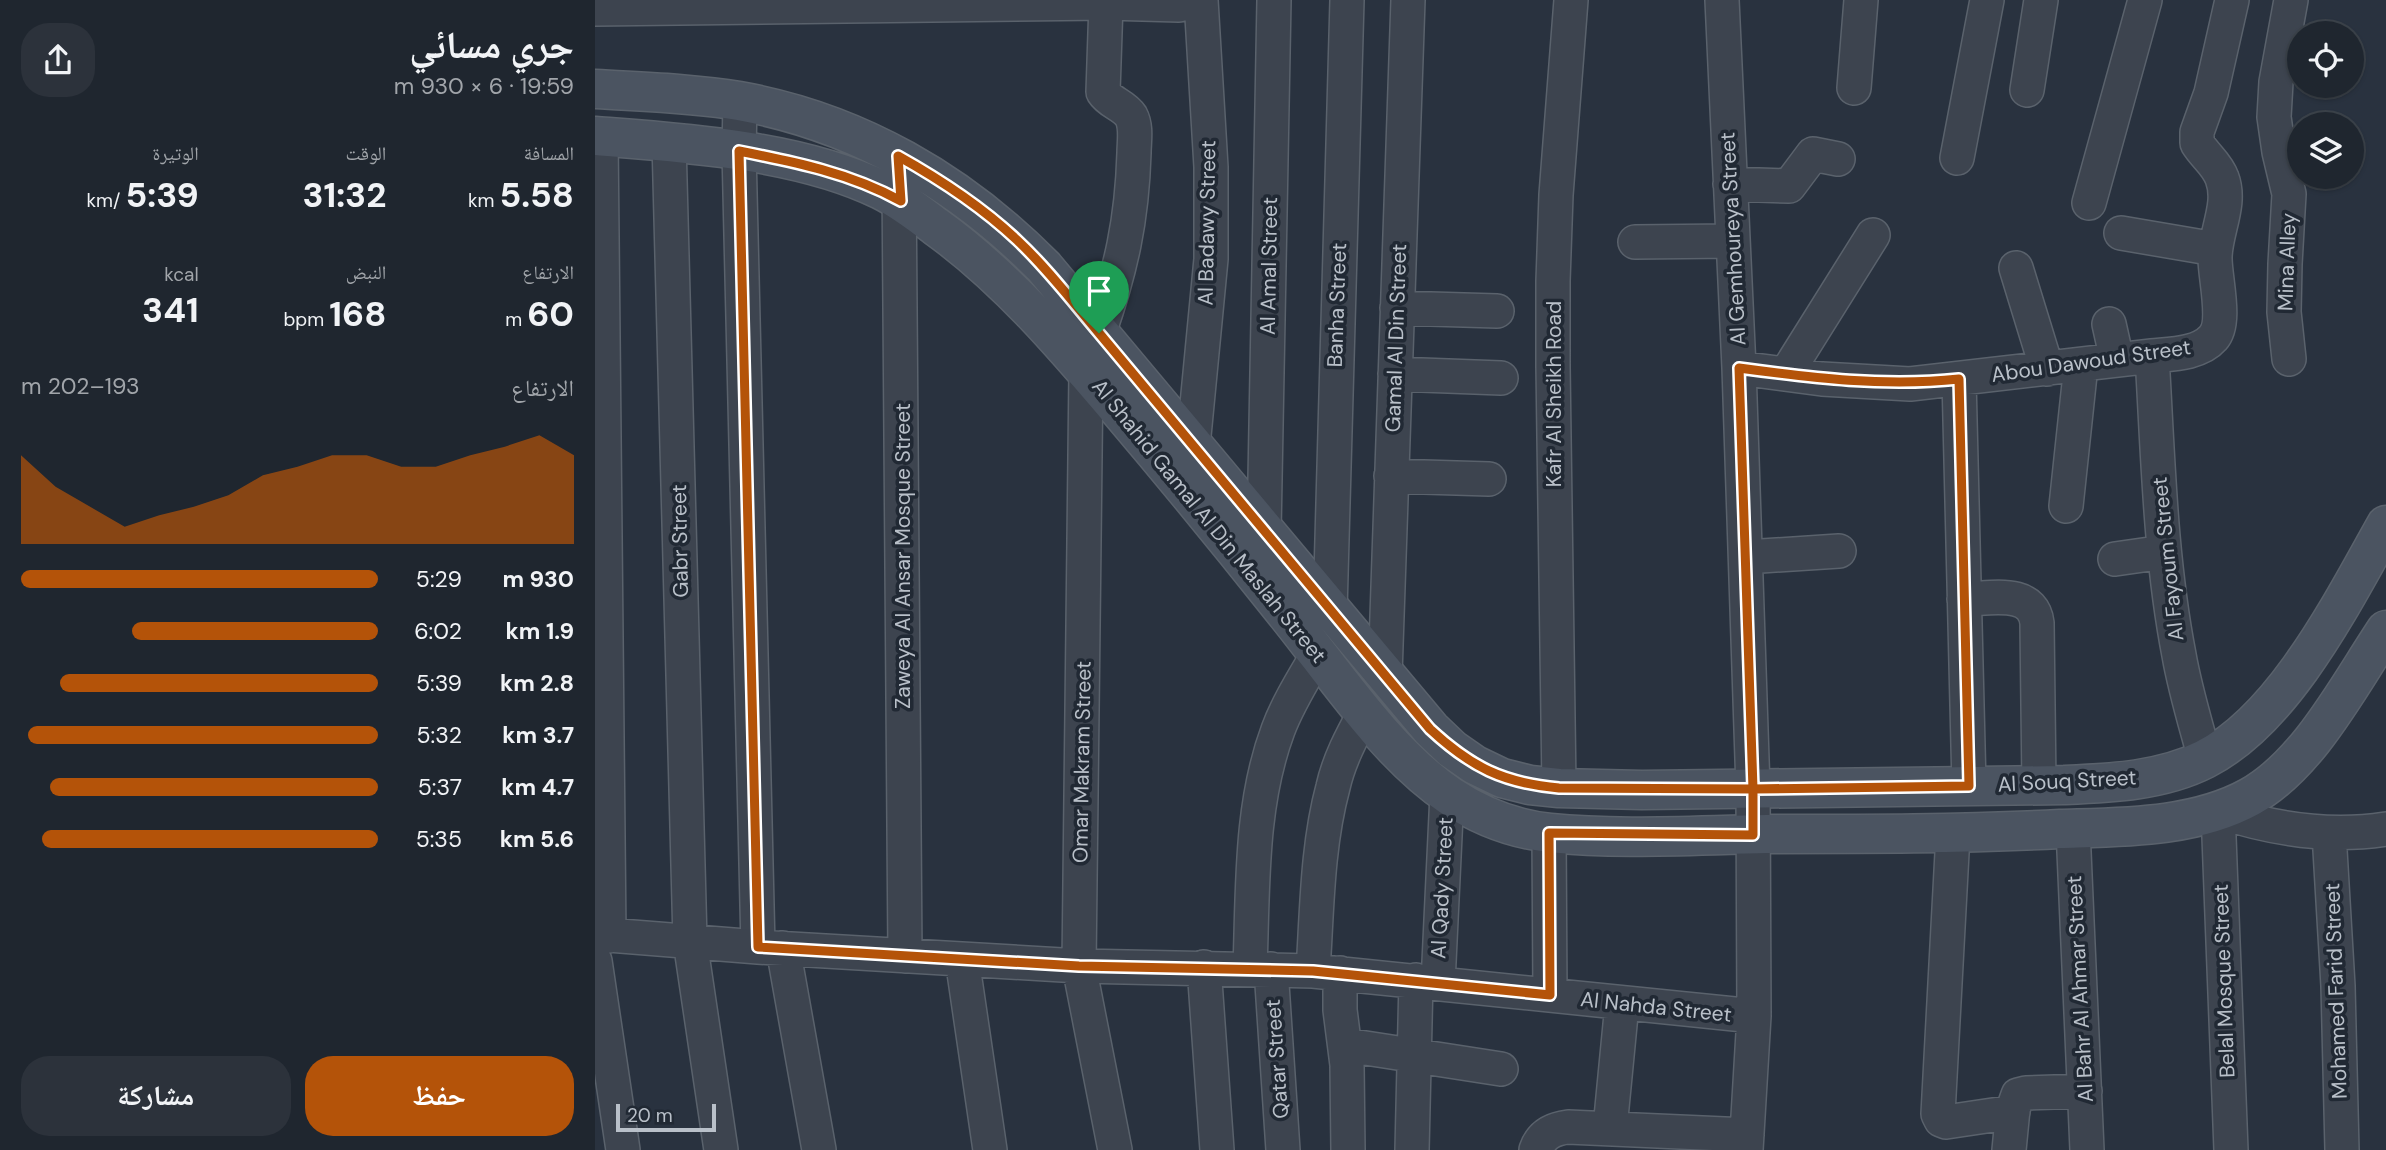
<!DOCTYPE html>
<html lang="ar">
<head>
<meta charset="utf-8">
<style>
	:root { --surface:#1f262f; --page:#2c323b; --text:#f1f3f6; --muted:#a1a5aa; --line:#3c434b; --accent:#b45309 }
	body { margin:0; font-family:"DM Sans","Noto Naskh Arabic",sans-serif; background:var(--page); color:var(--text); direction:rtl; height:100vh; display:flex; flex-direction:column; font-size:26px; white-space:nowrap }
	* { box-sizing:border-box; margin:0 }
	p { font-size:23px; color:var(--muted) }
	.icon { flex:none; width:38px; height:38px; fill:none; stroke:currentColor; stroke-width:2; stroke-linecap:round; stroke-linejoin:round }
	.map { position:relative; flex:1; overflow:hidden; direction:ltr }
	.panel { display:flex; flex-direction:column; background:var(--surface); width:595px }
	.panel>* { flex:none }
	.tools { position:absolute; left:1692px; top:21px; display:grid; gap:14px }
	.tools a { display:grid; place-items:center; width:77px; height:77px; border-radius:50%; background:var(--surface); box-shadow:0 2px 5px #0004,0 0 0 2px var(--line); font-size:35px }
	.scale { position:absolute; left:21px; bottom:18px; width:100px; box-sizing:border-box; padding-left:7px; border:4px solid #b9c0c9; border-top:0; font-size:19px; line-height:24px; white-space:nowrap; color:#b9c0c9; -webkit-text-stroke:5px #212934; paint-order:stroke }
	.pin { position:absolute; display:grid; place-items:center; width:60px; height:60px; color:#fff; margin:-72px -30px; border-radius:50% 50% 50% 0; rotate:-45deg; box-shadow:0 0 7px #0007 }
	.pin .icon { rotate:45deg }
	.round { display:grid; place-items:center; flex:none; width:74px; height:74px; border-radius:28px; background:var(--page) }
	.overview { display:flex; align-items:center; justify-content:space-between; height:119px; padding:0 21px }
	h1 { font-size:38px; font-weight:700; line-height:52px }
	.metrics { display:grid; grid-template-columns:repeat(3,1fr); gap:10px; height:119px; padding:7px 21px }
	.metrics div { display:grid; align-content:center }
	.metrics b { font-size:35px; font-weight:700 }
	.metrics small { font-size:19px; font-weight:400 }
	.metrics p { font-size:19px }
	.chart { height:196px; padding:14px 21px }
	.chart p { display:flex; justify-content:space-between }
	.chart svg { width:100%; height:126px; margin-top:7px; fill:var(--accent); opacity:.7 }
	.action { display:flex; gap:14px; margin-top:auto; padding:14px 21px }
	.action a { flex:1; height:80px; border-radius:28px; background:var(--accent); color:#fff; font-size:28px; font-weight:700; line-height:80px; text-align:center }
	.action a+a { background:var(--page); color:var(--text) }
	ul { padding:0 21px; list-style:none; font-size:23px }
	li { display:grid; grid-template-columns:112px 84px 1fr; align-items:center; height:52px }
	li i { height:18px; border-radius:9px; background:var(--accent) }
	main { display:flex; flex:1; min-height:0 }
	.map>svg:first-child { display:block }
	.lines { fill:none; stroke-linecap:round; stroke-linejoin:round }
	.street-casing { stroke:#5a626c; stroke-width:36 }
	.secondary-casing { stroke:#5a626c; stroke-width:41 }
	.street { stroke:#3d444f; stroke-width:33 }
	.secondary { stroke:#4b5461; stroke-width:38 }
	.route-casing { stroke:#fff; stroke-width:14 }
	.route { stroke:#b45309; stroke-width:9 }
	.labels { text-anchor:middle; stroke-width:7; stroke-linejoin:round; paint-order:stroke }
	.street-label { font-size:21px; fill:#b9c0c9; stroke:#212934 }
</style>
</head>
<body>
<main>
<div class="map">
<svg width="1791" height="1150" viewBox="0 0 1791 1150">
	<rect width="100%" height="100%" fill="#29323f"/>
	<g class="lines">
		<g class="street-casing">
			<path id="street" d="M1127 0 1144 368 1158 789 1159 1016 1151 1150
				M0 9 511 3 584 5 600 0
				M1259 88 1266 0
				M1432 90 1446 0
				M145 102 144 151 163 947
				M6 136 14 936
				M74 142 95 941 126 1150
				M1362 158 1392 0
				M304 178 310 956
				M1135 184 1194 186 1218 154 1243 159
				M1494 203 1550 0
				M1526 233 1620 249
				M1040 242 1137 241
				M1421 268 1452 369
				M802 308 902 311
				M1514 324 1522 360
				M504 333C526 269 537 221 539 153 539 142 542 127 536 116 529 105 515 103 508 92L511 3
				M1557 356C1563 456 1565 557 1584 655 1590 690 1601 725 1610 759
				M1694 359 1689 312 1690 264 1694 194 1684 152 1679 117 1681 82 1696 0
				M1144 368 1227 379 1315 384 1557 356C1576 354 1604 354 1618 338 1632 323 1620 279 1620 258 1620 232 1637 204 1627 178 1622 164 1610 156 1602 143V132L1616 93 1637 0
				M491 371 484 966 520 1150
				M800 374 906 378
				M1191 374 1278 235
				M1364 379 1374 786
				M598 446 616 259V167L606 0
				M796 476 894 479
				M1471 506 1486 365
				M669 532 679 0
				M1151 557 1244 551
				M1520 559 1569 552
				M1369 599C1395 599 1438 588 1442 623L1444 786
				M735 611 752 0
				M790 675 813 0
				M964 788 958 366V281L961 195 976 0
				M1478 829 1492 1150
				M954 833 955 995
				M1734 833 1743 986 1747 1150
				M1358 834 1343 1114 1346 1120 1351 1122 1418 1112
				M0 934 163 947 484 966 718 971 1159 1016
				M188 948 224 1150
				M367 959 395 1150
				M0 961 28 1150
				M609 967 622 1150
				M655 968C658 888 655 805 683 730 693 703 709 678 723 654
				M676 969 688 1150
				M718 971C722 910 722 846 738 787 744 760 757 736 770 712
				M745 973V1010L752 1065 753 1150
				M843 983 852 794
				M751 1045 906 1069
				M1015 1128 1027 1004
				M817 1150 821 980
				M941 1150C946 1135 957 1129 973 1127L1152 1135
				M1414 1150 1418 1109 1423 1095 1431 1093 1490 1091
				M1636 1150 1623 811C1677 829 1734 838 1791 829"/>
		</g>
		<g class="secondary-casing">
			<path id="secondary" d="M0 89C48 92 96 93 144 101 262 122 365 182 449 267L836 729 857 749 880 765 907 778 935 785 964 788 1047 790 1469 785C1516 783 1567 781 1610 759 1690 718 1748 601 1791 525
				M0 136C90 143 204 150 286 190 306 200 323 213 340 226 411 277 468 344 524 410 580 476 635 543 689 611 738 671 790 752 855 796 885 816 918 829 955 833 1024 840 1102 835 1172 834 1270 834 1367 834 1465 829 1527 827 1599 828 1655 797 1714 764 1754 685 1791 630"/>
		</g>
		<use href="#street" class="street"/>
		<use href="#secondary" class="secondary"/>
	</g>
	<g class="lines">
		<g class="route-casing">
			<path id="route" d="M504 333C477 301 452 268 422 240 386 206 346 180 303 156L306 201C255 173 200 162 144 151L163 947 484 966 718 971 955 995 954 833 1158 835V789L1374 786 1364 379C1290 387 1218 378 1144 368L1158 789 964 788C908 783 876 767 835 729L504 333"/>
		</g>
		<use href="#route" class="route"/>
	</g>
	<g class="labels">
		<g class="street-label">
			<text transform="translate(612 223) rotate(-89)" y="7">Al Badawy Street</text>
			<text transform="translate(1138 239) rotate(-93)" y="7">Al Gemhoureya Street</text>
			<text transform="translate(1692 262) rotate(-88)" y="7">Mina Alley</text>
			<text transform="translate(674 266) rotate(-89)" y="7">Al Amal Street</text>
			<text transform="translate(742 305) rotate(-88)" y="7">Banha Street</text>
			<text transform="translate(801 338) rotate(-88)" y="7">Gamal Al Din Street</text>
			<text transform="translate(1496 361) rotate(-8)" y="7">Abou Dawoud Street</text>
			<text transform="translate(959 394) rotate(-90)" y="7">Kafr Al Sheikh Road</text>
			<text transform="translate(614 521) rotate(51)" y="7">Al Shahid Gamal Al Din Maslah Street</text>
			<text transform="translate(85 541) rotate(-91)" y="7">Gabr Street</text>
			<text transform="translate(308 556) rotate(-90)" y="7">Zaweya Al Ansar Mosque Street</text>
			<text transform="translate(1573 559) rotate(-96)" y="7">Al Fayoum Street</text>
			<text transform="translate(487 762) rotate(-89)" y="7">Omar Makram Street</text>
			<text transform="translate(1472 781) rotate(-3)" y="7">Al Souq Street</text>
			<text transform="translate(847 888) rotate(-87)" y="7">Al Qady Street</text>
			<text transform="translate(1629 981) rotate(-92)" y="7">Belal Mosque Street</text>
			<text transform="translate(1485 989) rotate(-93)" y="7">Al Bahr Al Ahmar Street</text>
			<text transform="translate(1741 991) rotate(-92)" y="7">Mohamed Farid Street</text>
			<text transform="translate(1061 1007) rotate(6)" y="7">Al Nahda Street</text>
			<text transform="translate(682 1059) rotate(-94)" y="7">Qatar Street</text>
		</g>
	</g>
</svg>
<div class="tools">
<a><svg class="icon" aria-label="locate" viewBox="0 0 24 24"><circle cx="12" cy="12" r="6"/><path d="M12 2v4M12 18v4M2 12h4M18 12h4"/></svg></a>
<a><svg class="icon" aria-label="layers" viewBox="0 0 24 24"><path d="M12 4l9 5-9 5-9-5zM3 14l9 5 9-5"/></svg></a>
</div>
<div class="scale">20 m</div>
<div class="pin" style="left:504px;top:333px;background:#1e9e55"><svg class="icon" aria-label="arrive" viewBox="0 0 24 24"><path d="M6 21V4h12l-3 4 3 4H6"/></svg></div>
</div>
<section class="panel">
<div class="overview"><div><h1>جري مسائي</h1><p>19:59 · 6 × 930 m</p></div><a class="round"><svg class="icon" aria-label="share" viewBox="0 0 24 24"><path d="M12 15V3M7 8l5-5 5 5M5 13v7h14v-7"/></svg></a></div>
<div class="metrics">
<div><p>المسافة</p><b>5.58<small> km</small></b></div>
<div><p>الوقت</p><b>31:32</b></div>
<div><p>الوتيرة</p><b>5:39<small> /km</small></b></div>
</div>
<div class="metrics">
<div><p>الارتفاع</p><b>60<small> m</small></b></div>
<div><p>النبض</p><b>168<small> bpm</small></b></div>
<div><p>kcal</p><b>341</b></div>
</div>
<div class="chart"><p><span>الارتفاع</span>193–202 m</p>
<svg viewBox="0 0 160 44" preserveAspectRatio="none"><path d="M0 44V13L10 24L20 31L30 38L40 34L50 31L60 27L70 20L80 17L90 13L100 13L110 17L120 17L130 13L140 10L150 6L160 13V44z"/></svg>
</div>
<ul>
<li><b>930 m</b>5:29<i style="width:100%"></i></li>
<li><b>1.9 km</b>6:02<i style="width:69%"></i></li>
<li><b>2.8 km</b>5:39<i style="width:89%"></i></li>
<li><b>3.7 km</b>5:32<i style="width:98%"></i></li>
<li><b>4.7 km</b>5:37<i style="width:92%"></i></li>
<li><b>5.6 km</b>5:35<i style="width:94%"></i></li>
</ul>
<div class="action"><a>حفظ</a><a>مشاركة</a></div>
</section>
</main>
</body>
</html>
